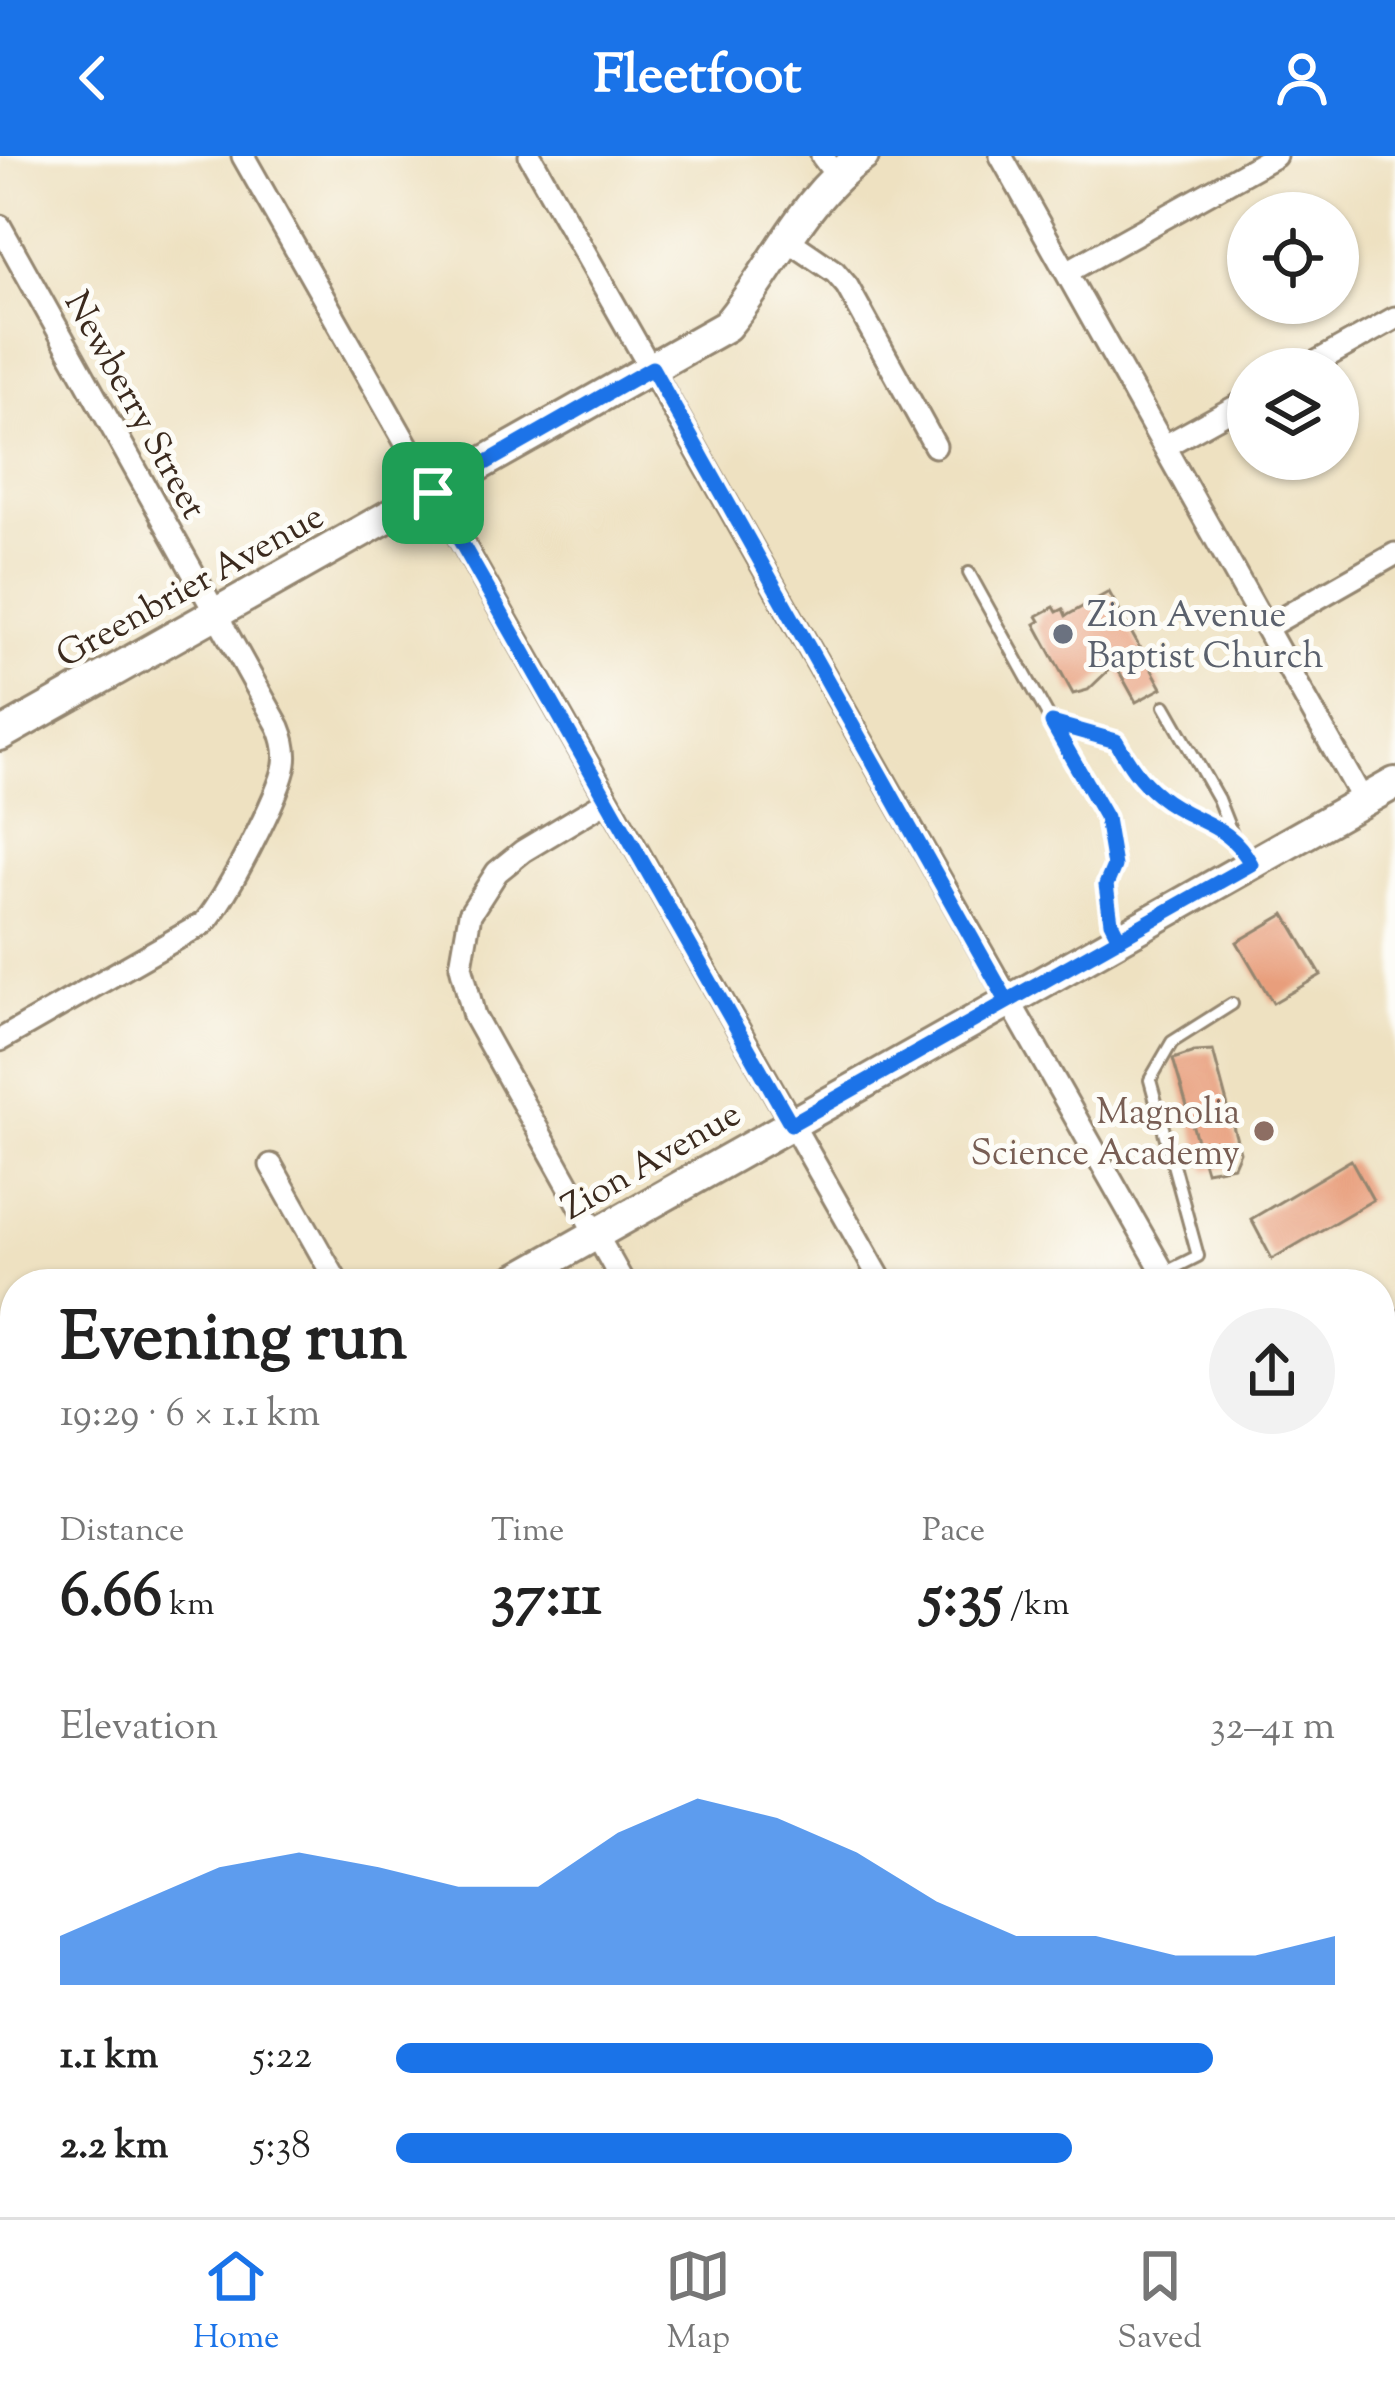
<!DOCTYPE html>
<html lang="en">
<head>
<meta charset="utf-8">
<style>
	:root { --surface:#fff; --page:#f2f2f2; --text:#222; --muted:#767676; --line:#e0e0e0; --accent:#1a73e8 }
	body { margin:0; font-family:"Sorts Mill Goudy",serif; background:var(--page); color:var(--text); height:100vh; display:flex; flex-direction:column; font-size:45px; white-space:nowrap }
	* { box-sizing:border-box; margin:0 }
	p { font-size:39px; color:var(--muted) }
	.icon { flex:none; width:66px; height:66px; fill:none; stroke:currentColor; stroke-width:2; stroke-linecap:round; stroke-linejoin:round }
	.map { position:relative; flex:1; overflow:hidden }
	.sheet { position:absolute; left:0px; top:1113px; width:1395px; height:948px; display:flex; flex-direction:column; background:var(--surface); border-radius:48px 48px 0 0; box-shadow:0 3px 9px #0004 }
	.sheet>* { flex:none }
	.controls { position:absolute; left:1227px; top:36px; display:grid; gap:24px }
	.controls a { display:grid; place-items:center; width:132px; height:132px; border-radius:50%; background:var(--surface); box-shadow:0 3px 9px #0004; font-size:60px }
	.pin { position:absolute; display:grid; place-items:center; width:102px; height:102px; color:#fff; margin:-51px; border-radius:24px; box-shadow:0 6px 18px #0006 }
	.round { display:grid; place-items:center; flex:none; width:126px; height:126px; border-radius:63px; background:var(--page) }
	.summary { display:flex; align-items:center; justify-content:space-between; height:204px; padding:0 60px }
	h1 { font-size:66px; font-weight:700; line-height:90px }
	.stats { display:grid; grid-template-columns:repeat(3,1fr); gap:18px; height:204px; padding:12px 60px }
	.stats div { display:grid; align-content:center }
	.stats b { font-size:60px; font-weight:700 }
	.stats small { font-size:33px; font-weight:400 }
	.stats p { font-size:33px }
	.chart { height:336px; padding:24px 60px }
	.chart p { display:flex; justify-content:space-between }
	.chart svg { width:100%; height:216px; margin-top:12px; fill:var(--accent); opacity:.7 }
	ul { padding:0 60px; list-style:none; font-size:39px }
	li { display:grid; grid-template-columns:192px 144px 1fr; align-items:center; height:90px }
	li i { height:30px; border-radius:15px; background:var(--accent) }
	header { display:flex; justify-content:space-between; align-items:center; height:156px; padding:0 60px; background:var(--accent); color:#fff; font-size:54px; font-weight:700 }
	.tabs { display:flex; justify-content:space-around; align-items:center; height:168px; border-top:3px solid var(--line); background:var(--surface); font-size:33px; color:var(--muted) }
	.tabs a { display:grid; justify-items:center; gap:6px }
	.tabs .selected { color:var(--accent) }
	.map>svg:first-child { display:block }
	.building { fill:#e89e7c }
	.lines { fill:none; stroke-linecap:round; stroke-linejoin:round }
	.lane-casing { stroke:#948670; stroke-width:16 }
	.street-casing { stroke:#948670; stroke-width:27 }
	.secondary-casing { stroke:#948670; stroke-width:36 }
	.lane { stroke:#fff; stroke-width:10 }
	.street { stroke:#fff; stroke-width:21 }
	.secondary { stroke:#fff; stroke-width:30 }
	.route-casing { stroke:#fff; stroke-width:24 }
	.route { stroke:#1a73e8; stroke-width:15 }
	.worship-dot { fill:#6b7280; stroke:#fdfcf7; stroke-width:4.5 }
	.education-dot { fill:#8d6e63; stroke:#fdfcf7; stroke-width:4.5 }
	.labels { text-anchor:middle; stroke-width:10; stroke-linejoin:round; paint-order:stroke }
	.street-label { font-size:36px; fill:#3b2a1e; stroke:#fdfcf7 }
	.worship-label { font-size:36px; fill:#5b616d; stroke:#fdfcf7; text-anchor:start }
	.education-label { font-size:36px; fill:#785e54; stroke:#fdfcf7; text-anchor:end }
</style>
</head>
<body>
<header><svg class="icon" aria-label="back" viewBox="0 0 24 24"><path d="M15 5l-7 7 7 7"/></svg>Fleetfoot<svg class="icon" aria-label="person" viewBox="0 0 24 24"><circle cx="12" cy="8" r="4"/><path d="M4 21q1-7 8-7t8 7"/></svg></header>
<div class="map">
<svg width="1395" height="2061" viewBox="0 0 1395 2061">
	<rect width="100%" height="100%" fill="#fdfcf7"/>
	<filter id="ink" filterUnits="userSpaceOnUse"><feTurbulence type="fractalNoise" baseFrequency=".00833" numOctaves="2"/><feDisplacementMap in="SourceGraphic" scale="24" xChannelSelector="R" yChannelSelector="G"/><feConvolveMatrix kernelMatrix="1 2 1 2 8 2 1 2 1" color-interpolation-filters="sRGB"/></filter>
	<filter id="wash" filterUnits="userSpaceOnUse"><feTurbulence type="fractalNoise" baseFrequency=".004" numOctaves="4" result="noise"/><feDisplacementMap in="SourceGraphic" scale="48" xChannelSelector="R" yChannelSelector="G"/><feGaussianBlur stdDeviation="2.7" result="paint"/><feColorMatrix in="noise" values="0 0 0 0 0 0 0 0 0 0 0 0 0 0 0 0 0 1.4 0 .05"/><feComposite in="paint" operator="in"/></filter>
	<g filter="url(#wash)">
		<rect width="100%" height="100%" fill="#eee1c1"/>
		<g id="blocks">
			<path class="building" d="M1109 436 1162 532 1136 546 1115 508 1088 534 1073 538 1035 468 1040 465 1037 460 1054 451 1057 456 1063 453 1066 460Z
				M1285 758 1321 819 1273 847 1237 786Z
				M1213 895 1240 996 1234 1010 1206 1015 1173 903 1194 896Z
				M1351 1004 1373 1044 1272 1103 1251 1063Z"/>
		</g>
	</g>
	<g filter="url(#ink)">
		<use href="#blocks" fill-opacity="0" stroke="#948670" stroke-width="3"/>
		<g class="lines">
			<g class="lane-casing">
				<path id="lane" d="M969 417 1052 567
					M1165 550 1218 643 1233 681
					M1118 781 1111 766 1106 729 1114 710 1105 662 1052 567 1116 585C1130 608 1142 629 1165 644 1195 665 1231 672 1250 705
					M1164 1117 1198 1100 1150 924 1172 886 1232 848"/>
			</g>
			<g class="street-casing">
				<path id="street" d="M243 0 883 1128
					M530 0 1170 1128
					M822 0 837 20
					M1001 0 1363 645
					M0 70 279 571C284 583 287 595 285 608 281 637 224 746 204 767L0 884
					M788 84 835 116 847 130 935 290
					M1067 116 1275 0
					M1304 213 1395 162
					M1165 290 1248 244
					M1267 471 1395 398
					M608 644 523 695 497 716 470 758 461 810 474 860 624 1128
					M271 1009 338 1128
					M1380 1174 1395 1165
					M0 1491 15 1518
					M314 2046 322 2061
					M591 2046 600 2061
					M847 2046 849 2061
					M1314 2046V2061
					M122 2061 149 2046
					M1090 2061 1091 2046"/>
			</g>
			<g class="secondary-casing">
				<path id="secondary" d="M0 579 726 170C773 115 802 41 863 0
					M508 1128 1395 627
					M0 1416 15 1408
					M0 1959 15 1986
					M49 2046 58 2061"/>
			</g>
			<use href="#lane" class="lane"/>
			<use href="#street" class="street"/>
			<use href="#secondary" class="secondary"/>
		</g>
	</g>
	<g class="lines" filter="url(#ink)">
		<g class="route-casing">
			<path id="route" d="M433 337 791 968 1251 708C1228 665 1193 668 1158 639 1139 624 1128 606 1116 585L1052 567 1106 662 1114 710 1106 729 1111 766 1119 782 1007 845 652 212 433 337"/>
		</g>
		<use href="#route" class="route"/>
	</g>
	<circle class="worship-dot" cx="1063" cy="478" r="12"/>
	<circle class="education-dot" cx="1264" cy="975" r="12"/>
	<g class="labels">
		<g class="street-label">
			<text transform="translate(137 248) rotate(61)" y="13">Newberry Street</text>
			<text transform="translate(189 428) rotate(-29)" y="13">Greenbrier Avenue</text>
			<text transform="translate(650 1003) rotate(-30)" y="13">Zion Avenue</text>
		</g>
		<g class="worship-label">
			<text x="1087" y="470">Zion Avenue<tspan x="1087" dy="41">Baptist Church</tspan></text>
		</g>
		<g class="education-label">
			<text x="1240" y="967">Magnolia<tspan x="1240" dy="41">Science Academy</tspan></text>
		</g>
	</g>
</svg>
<div class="controls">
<a><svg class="icon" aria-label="locate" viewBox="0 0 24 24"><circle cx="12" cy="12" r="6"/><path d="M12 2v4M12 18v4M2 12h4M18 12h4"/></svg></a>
<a><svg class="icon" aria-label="layers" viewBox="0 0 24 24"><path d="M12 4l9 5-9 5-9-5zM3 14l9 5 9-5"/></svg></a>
</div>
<div class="pin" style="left:433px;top:337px;background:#1e9e55"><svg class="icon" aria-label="arrive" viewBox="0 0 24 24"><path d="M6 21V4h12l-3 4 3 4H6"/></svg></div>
<section class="sheet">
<div class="summary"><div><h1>Evening run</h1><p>19:29 · 6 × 1.1 km</p></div><a class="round"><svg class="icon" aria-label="share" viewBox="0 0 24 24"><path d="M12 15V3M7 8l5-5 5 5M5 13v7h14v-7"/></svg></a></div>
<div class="stats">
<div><p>Distance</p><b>6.66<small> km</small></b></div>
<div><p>Time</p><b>37:11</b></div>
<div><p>Pace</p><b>5:35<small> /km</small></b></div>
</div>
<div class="chart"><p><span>Elevation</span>32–41 m</p>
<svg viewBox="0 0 160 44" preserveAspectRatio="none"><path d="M0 44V34L10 27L20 20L30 17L40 20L50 24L60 24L70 13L80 6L90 10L100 17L110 27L120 34L130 34L140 38L150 38L160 34V44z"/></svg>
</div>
<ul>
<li><b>1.1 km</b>5:22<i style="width:87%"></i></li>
<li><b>2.2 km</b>5:38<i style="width:72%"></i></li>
</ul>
</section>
</div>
<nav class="tabs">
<a class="selected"><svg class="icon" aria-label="home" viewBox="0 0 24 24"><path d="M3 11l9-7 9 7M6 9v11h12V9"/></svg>Home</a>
<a><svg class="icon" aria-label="map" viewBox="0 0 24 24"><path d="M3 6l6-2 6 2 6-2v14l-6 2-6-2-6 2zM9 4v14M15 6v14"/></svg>Map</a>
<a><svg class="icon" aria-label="saved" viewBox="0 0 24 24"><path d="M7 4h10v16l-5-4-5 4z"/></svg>Saved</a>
</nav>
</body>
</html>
